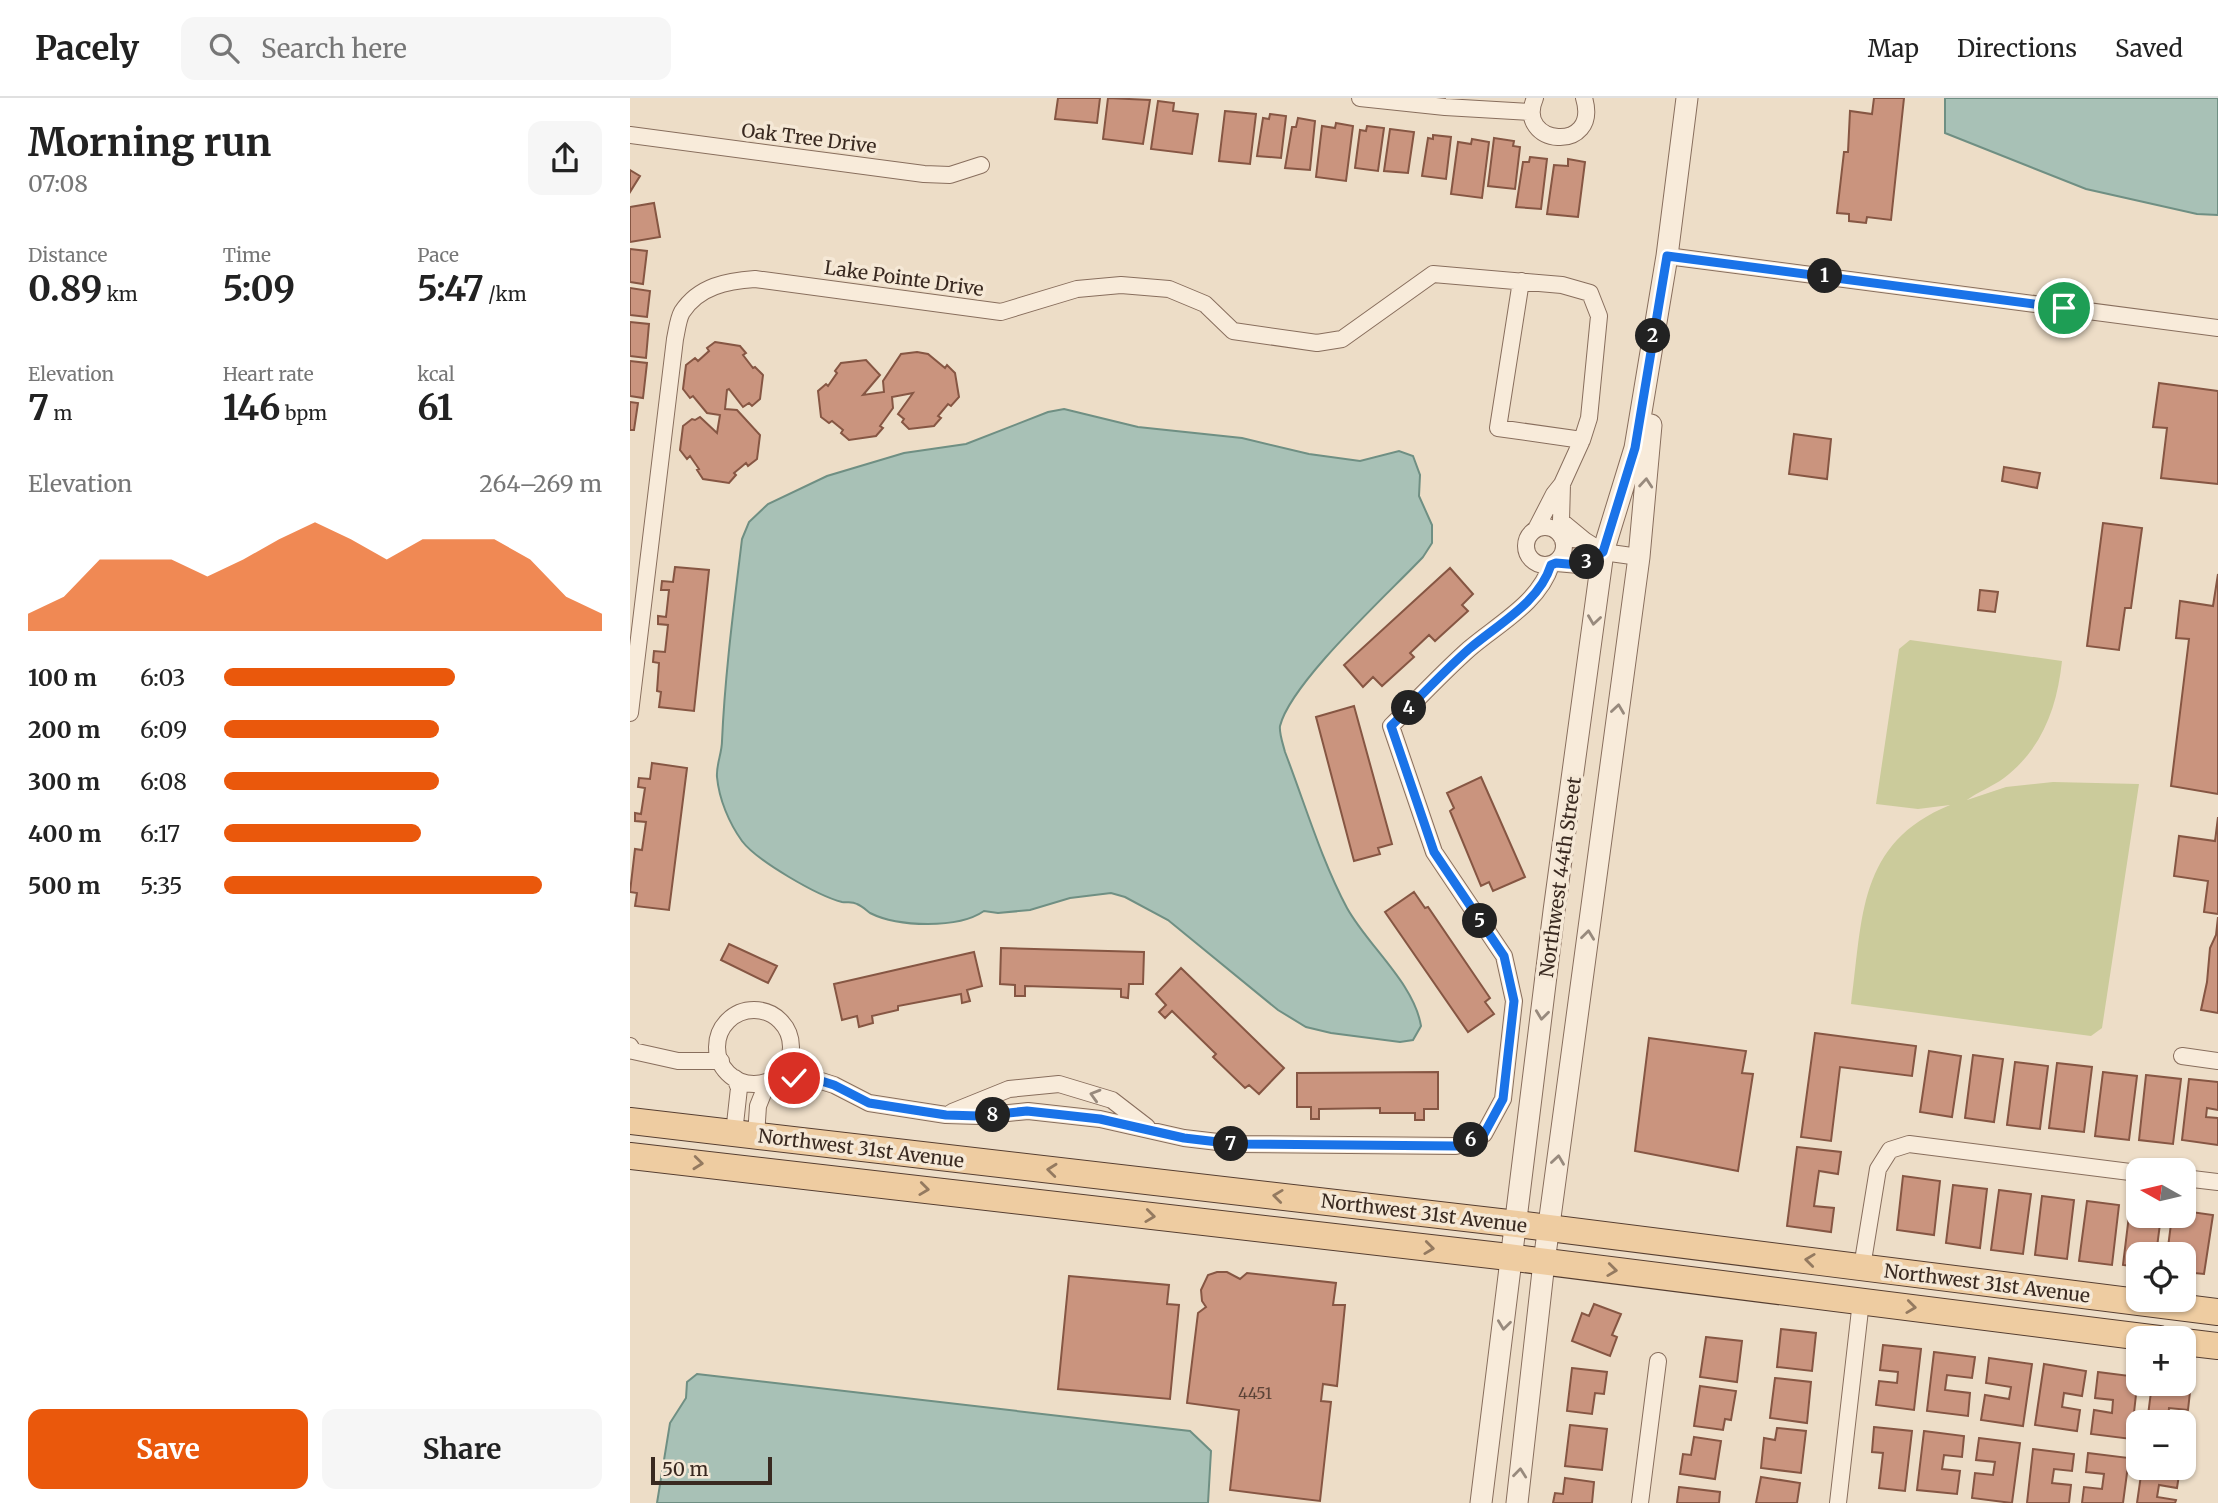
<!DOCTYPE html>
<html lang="en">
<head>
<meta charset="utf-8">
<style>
	:root { --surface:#fff; --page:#f6f6f6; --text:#222; --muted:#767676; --line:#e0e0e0; --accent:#ea580c }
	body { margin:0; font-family:Merriweather,serif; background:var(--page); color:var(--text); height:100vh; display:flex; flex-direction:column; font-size:26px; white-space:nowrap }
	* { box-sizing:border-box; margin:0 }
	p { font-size:23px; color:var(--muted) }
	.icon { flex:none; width:38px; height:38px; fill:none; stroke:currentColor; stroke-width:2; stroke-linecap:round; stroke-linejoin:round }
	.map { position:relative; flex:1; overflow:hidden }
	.drawer { display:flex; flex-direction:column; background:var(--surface); width:630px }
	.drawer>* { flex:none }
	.needle { width:46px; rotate:278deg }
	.controls { position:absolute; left:1496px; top:1060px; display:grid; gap:14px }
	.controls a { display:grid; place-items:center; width:70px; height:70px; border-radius:14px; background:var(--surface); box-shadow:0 2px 5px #0004; font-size:35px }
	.scale { position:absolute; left:21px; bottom:18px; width:121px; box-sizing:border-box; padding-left:7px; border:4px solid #392920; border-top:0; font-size:19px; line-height:24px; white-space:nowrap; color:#392920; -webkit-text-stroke:5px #f5e8d6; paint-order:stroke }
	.pin { position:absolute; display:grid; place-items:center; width:60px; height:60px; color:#fff; margin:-30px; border:4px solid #fff; border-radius:50%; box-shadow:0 2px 7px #0007 }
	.km { position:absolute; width:35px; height:35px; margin:-18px; border-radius:50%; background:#222; color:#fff; font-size:19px; line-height:35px; text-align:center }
	.round { display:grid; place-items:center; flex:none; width:74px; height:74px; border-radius:14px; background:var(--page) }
	.summary { display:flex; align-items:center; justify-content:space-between; height:119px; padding:0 28px }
	h1 { font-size:38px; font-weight:700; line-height:52px }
	.metrics { display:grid; grid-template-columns:repeat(3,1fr); gap:10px; height:119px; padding:7px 28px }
	.metrics div { display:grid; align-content:center }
	.metrics b { font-size:35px; font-weight:700 }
	.metrics small { font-size:19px; font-weight:400 }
	.metrics p { font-size:19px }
	.chart { height:196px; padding:14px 28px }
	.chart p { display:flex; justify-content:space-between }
	.chart svg { width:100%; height:126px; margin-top:7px; fill:var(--accent); opacity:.7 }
	.action { display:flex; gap:14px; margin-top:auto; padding:14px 28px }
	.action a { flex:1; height:80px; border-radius:14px; background:var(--accent); color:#fff; font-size:28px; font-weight:700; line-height:80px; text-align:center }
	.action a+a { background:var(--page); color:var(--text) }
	ul { padding:0 28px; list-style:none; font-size:23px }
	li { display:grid; grid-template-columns:112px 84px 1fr; align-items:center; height:52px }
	li i { height:18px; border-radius:9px; background:var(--accent) }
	header { display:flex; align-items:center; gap:42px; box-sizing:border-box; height:98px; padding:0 35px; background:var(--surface); border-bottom:2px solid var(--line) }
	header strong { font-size:33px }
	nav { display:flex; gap:38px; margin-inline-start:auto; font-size:24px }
	.search { width:490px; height:63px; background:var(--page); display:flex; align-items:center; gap:18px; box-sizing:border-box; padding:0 24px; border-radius:14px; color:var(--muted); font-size:26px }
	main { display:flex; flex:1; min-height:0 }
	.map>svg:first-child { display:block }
	.green { fill:#cbcb9b }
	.water { fill:#a8c1b6; stroke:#6f8f83; stroke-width:2 }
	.building { fill:#ca947e; stroke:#865643; stroke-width:2 }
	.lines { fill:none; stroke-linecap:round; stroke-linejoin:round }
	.minor-casing { stroke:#886e5d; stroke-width:18 }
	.tertiary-casing { stroke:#886e5d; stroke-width:23 }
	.primary-casing { stroke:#563e31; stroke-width:28 }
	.minor { stroke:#f8ebda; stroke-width:16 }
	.tertiary { stroke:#f8ebda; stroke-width:21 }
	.primary { stroke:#eecca1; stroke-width:26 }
	.oneway { stroke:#988a7d }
	.oneway2 { stroke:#947a60 }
	.route-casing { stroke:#fff; stroke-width:14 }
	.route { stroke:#1a73e8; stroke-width:9 }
	.labels { text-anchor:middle; stroke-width:7; stroke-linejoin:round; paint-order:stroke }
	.number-label { font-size:16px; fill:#5d4438 }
	.street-label { font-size:19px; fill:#392920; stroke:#f5e8d6 }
</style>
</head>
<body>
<header>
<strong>Pacely</strong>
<div class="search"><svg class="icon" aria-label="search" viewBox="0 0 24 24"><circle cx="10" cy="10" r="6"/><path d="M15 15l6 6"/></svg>Search here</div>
<nav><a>Map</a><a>Directions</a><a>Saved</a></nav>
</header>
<main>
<section class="drawer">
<div class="summary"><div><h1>Morning run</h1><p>07:08</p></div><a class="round"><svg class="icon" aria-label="share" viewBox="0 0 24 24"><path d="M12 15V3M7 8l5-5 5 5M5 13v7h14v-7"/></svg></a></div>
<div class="metrics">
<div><p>Distance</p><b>0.89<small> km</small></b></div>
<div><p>Time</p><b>5:09</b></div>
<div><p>Pace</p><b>5:47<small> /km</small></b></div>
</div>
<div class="metrics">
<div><p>Elevation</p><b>7<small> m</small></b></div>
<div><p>Heart rate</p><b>146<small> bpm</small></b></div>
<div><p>kcal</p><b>61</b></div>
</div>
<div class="chart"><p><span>Elevation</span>264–269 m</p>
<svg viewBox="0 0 160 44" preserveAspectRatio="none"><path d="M0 44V38L10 32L20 19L30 19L40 19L50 25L60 19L70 12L80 6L90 12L100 19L110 12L120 12L130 12L140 19L150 32L160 38V44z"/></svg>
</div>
<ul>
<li><b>100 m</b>6:03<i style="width:61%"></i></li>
<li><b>200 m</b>6:09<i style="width:57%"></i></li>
<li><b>300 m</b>6:08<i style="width:57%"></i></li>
<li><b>400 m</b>6:17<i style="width:52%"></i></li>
<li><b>500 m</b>5:35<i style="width:84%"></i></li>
</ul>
<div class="action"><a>Save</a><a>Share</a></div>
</section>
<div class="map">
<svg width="1588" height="1405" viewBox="0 0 1588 1405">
	<rect width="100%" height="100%" fill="#edddc7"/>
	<path class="green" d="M1280 542 1432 563C1427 610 1412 651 1374 680 1362 689 1347 694 1337 702L1376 689 1423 684 1509 686 1472 930 1461 938 1221 906C1233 820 1227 745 1320 707L1288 711 1246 706 1269 551Z"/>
	<path class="water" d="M1315 0H1588V117L1567 116 1456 91 1315 35Z
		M434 311 508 329 612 340 679 356 730 363 769 353 783 358 790 377 789 398 802 427V445L793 459C759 495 661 584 650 628 649 635 653 646 655 654 675 706 691 761 717 810 738 848 784 885 791 928L783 942 770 944 701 935 676 929 648 912 538 822 495 799 481 795 440 800 400 812 368 815 354 813C328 831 268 829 240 815 236 812 232 808 227 806 222 803 217 805 212 804 188 798 127 763 112 743 99 725 89 701 87 679 86 667 92 655 92 643 95 575 104 508 112 441L119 424 138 406 197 378 274 355 336 346 418 314Z
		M67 1276 560 1333 581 1353 578 1405H27L40 1325 56 1300 57 1284Z"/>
	<path class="building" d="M428 0H470L467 25 425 21Z
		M478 0 520 2 513 46 473 41Z
		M1244 0H1274L1261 122 1237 119 1236 125 1219 123V116L1207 115 1214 54H1218L1220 13 1242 16Z
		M528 3 544 5 543 13 568 16 562 56 521 51Z
		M595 13 626 16 620 66 589 63Z
		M640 16 656 18 651 60 627 58 633 20 639 21Z
		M668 20 685 23 680 72 655 70 662 29H666Z
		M706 25 723 28 716 83 686 79 692 28 705 30Z
		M737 28 754 30 748 73 725 70 730 32 736 33Z
		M760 31 784 34 778 75 754 73Z
		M803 37 821 39 816 81 792 78 798 40 803 41Z
		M864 40 884 43 883 48 890 49 885 91 858 88Z
		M842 41 859 44 852 100 821 96 828 44 841 46Z
		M900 59 917 61 911 111 886 109 893 64H899Z
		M938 61 955 64 948 119 917 116 924 67 938 68Z
		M0 72 10 78 0 94Z
		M24 105 30 139 0 144V109Z
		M0 151 17 153 13 186 0 184Z
		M0 190 20 193 17 219 0 217Z
		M0 224 19 226 16 260 0 258Z
		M85 244 110 248 116 255 113 257 123 270 125 269 133 277 130 301 122 308 119 305 113 309 99 291 97 292 95 311 107 312 130 337 127 361 118 368 116 365 104 375 106 377 99 385 73 381 67 372 69 371 60 358 57 361 50 352 53 328 62 321 65 322 70 319 87 335 90 317 77 315 63 298 60 300 53 291 56 267 65 260 68 263 79 253 77 250Z
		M287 254 298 256 315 270 317 267 325 275 329 299 321 308 318 306 308 318 311 320 304 328 279 331 272 324 274 321 268 316 283 295 262 299 263 310 250 328 253 330 246 338 219 342 211 335 213 332 202 323 199 325 191 319 188 293 196 286 198 288 207 275 205 273 211 265 236 262 250 277 233 297 254 294 253 283 271 256Z
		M0 263 17 265 13 300 0 298Z
		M1529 285 1588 293V386L1531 380 1537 330 1523 329Z
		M0 304 8 305 4 332H0Z
		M1164 336 1201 341 1197 381 1159 376Z
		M1374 369 1410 375 1407 390 1372 383Z
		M1473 425 1512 430 1501 510H1495L1489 552 1457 548Z
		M45 469 79 472 64 613 29 609 31 594 27 593 29 565 23 564 24 553 35 554 38 527 28 526V518L36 519 39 492H31L32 483 43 484Z
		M820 470 843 496 832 507 838 513 805 543 799 537 780 555 784 559 752 588 743 579 733 589 714 567Z
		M1588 476V696L1541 688 1559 541 1546 540 1550 503 1583 508Z
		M1350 492 1368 494 1365 514 1348 512Z
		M724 608 762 746 748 750 750 756 724 763 686 619Z
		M22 665 57 670 39 812 5 808 7 795 0 794 5 751 12 752 16 724 5 723V715L11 716 15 690 8 689 9 680 20 681Z
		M851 679 895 779 863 793 859 784 851 788 820 713 824 710 817 695Z
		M1588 719V816L1574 814 1578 783 1544 778 1549 738 1585 743Z
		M784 794 795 810 798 809 860 900 855 904 864 916 838 934 755 814Z
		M1588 819V915L1571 912 1577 884 1580 850 1586 837Z
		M99 846 147 868 138 885 91 862Z
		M371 850 514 854 513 886H499L498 900 491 899V891L395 888V898H385V887L370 886Z
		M344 854 352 888 337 892 340 903 332 905 331 896 268 908V912L242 918 243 925 229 929 227 918 212 922 204 886Z
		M551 870 654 970 629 996 619 987 615 990 583 959 586 956 542 913 535 920 529 914 536 907 526 896Z
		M1185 935 1286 948 1282 978 1210 969 1201 1043 1171 1039Z
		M1019 940 1116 953 1112 975 1123 976 1108 1073 1005 1053Z
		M1299 953 1331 958 1322 1019 1290 1014Z
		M1343 957 1373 961 1364 1024 1335 1020Z
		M1385 964 1418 968 1410 1031 1377 1027Z
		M1427 965 1462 969 1454 1034 1419 1030Z
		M808 974V1011H794V1022H785V1015H750V1010L689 1011V1021H681V1009H667V975Z
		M1473 974 1507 978 1499 1042 1465 1038Z
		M1516 977 1551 981 1543 1046 1509 1042Z
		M1559 981 1588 984V1012L1577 1010 1576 1019 1588 1020V1047L1552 1042Z
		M1167 1049 1211 1054 1208 1076 1189 1073 1184 1108 1204 1110 1201 1134 1157 1128Z
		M1273 1078 1310 1083 1304 1137 1267 1132Z
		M1323 1087 1357 1091 1350 1150 1316 1145Z
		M1369 1092 1401 1096 1393 1156 1361 1152Z
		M1412 1098 1444 1102 1437 1161 1405 1157Z
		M1457 1103 1489 1107 1482 1167 1449 1163Z
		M1500 1109 1508 1110V1118H1531L1526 1157H1508V1169L1493 1167Z
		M1554 1113 1583 1117 1574 1176 1554 1174V1157H1537L1542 1118H1554Z
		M587 1174H597L610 1181 617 1175 706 1185 703 1207H715L707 1288 693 1286 691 1303 701 1304 690 1403 600 1392 609 1312 557 1305 568 1215 576 1209 572 1203 571 1192 578 1177Z
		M439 1178 539 1187 537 1206 549 1207 540 1301 428 1291Z
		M964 1206 991 1216 982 1237 987 1239 980 1258 942 1243 952 1215 959 1218Z
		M1151 1231 1186 1235 1182 1273 1147 1269Z
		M1076 1239 1112 1243 1107 1284 1070 1279Z
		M1253 1247 1291 1251 1284 1312 1246 1307 1249 1283 1267 1285 1268 1274 1250 1272Z
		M1304 1254 1345 1259 1342 1280 1317 1277 1315 1292 1340 1295 1338 1318 1297 1313Z
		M1359 1260 1402 1266 1393 1328 1351 1322 1355 1297 1379 1301 1381 1289 1356 1285Z
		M1414 1266 1456 1273 1452 1298 1434 1295 1432 1309 1450 1312 1447 1333 1405 1327Z
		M942 1270 977 1274 974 1296 965 1295 962 1316 937 1313Z
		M1468 1274 1508 1279 1501 1341 1461 1336 1464 1312 1482 1315 1483 1302 1465 1300Z
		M1145 1280 1181 1284 1177 1325 1140 1320Z
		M1554 1284 1561 1285 1558 1312 1539 1310 1538 1320 1557 1322 1554 1343V1325H1517L1522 1286H1554Z
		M1070 1288 1106 1293 1101 1322 1095 1321 1093 1332 1064 1328Z
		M940 1327 977 1331 972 1372 935 1368Z
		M1244 1329 1282 1333 1275 1393 1249 1390 1253 1355 1242 1354Z
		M1147 1330 1176 1333 1171 1375 1131 1370 1134 1340 1145 1342Z
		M1294 1333 1334 1338 1332 1359 1314 1357 1312 1371 1330 1373 1327 1396 1287 1392Z
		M1064 1339 1091 1343 1085 1381 1050 1376 1053 1356 1061 1357Z
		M1349 1340 1390 1345 1382 1405 1342 1400 1345 1375 1363 1377 1365 1364 1346 1362Z
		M1403 1351 1444 1356 1442 1373 1424 1371 1422 1385 1441 1387 1439 1405H1397Z
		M1458 1355 1499 1360 1493 1405H1452L1454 1389 1472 1391 1474 1376 1456 1374Z
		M1512 1370H1550L1547 1390 1529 1387 1527 1399 1546 1402 1545 1405H1507Z
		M1131 1379 1170 1385 1167 1405H1126Z
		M935 1380 964 1384 962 1405H923L925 1395 933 1396Z
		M1049 1389 1090 1394 1089 1405H1047Z"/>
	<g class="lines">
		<g class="minor-casing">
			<path id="minor" d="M730 0 815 9 901 14
				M905 0C884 48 971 56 954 0
				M0 37 294 76 320 77 351 67
				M1037 158 1588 230
				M891 183 868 330 952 342
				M932 386 931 423 954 442
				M896 448a19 19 0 1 1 38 0a19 19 0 1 1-38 0Z
				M932 440 954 442 973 454 1009 459
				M926 465 949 467 973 454
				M0 615 45 241C47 232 48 221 52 214 69 188 97 183 125 181L371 214 447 191 491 187 539 191 575 206 603 233 687 245 712 241 803 176 932 187 960 195 969 218 959 320 952 342 932 386 924 396 906 431
				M87 949a37 37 0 1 1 74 0a37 37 0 1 1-74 0Z
				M0 948 3 953 48 963H91
				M1552 958 1588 963
				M144 980 185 981 204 987 239 1005 316 1017 349 1018 398 1013 470 1021 554 1040 605 1046 826 1048 854 1036 873 1001 884 903 874 858 804 754 761 628C787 602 812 575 839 551 868 526 909 505 921 467
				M322 1014 379 991 429 986 482 1002 517 1029
				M104 1035 109 990 105 980
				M126 1038 128 1008 138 983
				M1554 1080 1588 1084
				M1232 1169 1248 1071 1260 1052 1279 1046 1508 1075
				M1010 1405 1028 1263
				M1208 1405 1231 1203"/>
		</g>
		<g class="tertiary-casing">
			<path id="tertiary" d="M851 1405 924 813 973 454 1005 350 1037 158 1057 0
				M887 1405 914 1164 1009 459 1021 327"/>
		</g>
		<g class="primary-casing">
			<path id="primary" d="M0 1023 887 1126 1588 1214
				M0 1058 870 1158 1529 1241
				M1554 1244 1588 1248"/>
		</g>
		<use href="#minor" class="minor"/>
		<use href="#tertiary" class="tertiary"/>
		<use href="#primary" class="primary"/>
	</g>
	<defs><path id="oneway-chevron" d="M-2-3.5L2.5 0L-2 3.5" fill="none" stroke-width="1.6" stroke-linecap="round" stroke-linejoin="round" transform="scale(1.75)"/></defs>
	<g class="oneway">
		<use href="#oneway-chevron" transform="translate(1016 385) rotate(-85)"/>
		<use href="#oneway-chevron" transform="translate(964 522) rotate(98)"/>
		<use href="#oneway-chevron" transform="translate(988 611) rotate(-82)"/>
		<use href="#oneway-chevron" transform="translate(958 837) rotate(-83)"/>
		<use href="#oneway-chevron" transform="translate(912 917) rotate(97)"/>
		<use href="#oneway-chevron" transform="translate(465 997) rotate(-164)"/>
		<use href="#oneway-chevron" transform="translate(928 1062) rotate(-82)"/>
		<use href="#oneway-chevron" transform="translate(874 1227) rotate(97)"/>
		<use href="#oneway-chevron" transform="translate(890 1375) rotate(-84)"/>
	</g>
	<g class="oneway2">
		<use href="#oneway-chevron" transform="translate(68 1065) rotate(6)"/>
		<use href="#oneway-chevron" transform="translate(422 1072) rotate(-174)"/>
		<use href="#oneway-chevron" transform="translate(294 1091) rotate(7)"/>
		<use href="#oneway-chevron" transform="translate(648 1098) rotate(-173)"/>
		<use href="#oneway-chevron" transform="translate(520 1118) rotate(7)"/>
		<use href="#oneway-chevron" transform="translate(799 1150) rotate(7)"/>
		<use href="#oneway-chevron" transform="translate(1180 1162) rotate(-173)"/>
		<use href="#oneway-chevron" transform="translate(982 1172) rotate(7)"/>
		<use href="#oneway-chevron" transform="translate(1281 1209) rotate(7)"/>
	</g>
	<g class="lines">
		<g class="route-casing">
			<path id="route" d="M164 980 185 981 204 987 239 1005 316 1017 349 1018 397 1013 470 1021 554 1040 605 1046 826 1048 854 1036 873 1001 884 903 874 858 804 754 761 628C787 602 812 575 839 551 868 526 909 505 921 467L926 465 949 467 973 454 1005 350 1037 158 1434 210"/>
		</g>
		<use href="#route" class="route"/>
	</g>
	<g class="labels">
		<g class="number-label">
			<text x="625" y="1301">4451</text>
		</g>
		<g class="street-label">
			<text transform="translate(179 40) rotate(7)" y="7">Oak Tree Drive</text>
			<text transform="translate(274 180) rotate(8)" y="7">Lake Pointe Drive</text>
			<text transform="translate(930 779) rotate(-82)" y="7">Northwest 44th Street</text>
			<text transform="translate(231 1050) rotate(7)" y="7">Northwest 31st Avenue</text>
			<text transform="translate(794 1115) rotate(7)" y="7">Northwest 31st Avenue</text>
			<text transform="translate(1357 1185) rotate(7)" y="7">Northwest 31st Avenue</text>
		</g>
	</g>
</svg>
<div class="controls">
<a><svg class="needle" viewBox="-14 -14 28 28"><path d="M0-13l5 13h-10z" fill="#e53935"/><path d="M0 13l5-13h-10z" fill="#767676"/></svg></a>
<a><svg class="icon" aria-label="locate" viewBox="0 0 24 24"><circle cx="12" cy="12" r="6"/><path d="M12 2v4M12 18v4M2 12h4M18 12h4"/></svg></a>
<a>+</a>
<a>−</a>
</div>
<div class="scale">50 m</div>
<div class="pin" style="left:1434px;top:210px;background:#1e9e55"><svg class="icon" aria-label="arrive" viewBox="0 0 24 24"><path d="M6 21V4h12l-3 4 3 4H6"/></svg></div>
<div class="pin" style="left:164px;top:980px;background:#d93025"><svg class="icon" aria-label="check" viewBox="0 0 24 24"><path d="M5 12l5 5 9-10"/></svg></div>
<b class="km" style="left:1195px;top:178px">1</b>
<b class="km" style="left:1023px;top:238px">2</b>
<b class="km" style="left:957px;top:464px">3</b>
<b class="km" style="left:779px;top:610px">4</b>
<b class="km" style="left:850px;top:823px">5</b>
<b class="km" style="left:841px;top:1042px">6</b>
<b class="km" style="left:601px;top:1046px">7</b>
<b class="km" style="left:363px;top:1017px">8</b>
</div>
</main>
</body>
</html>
